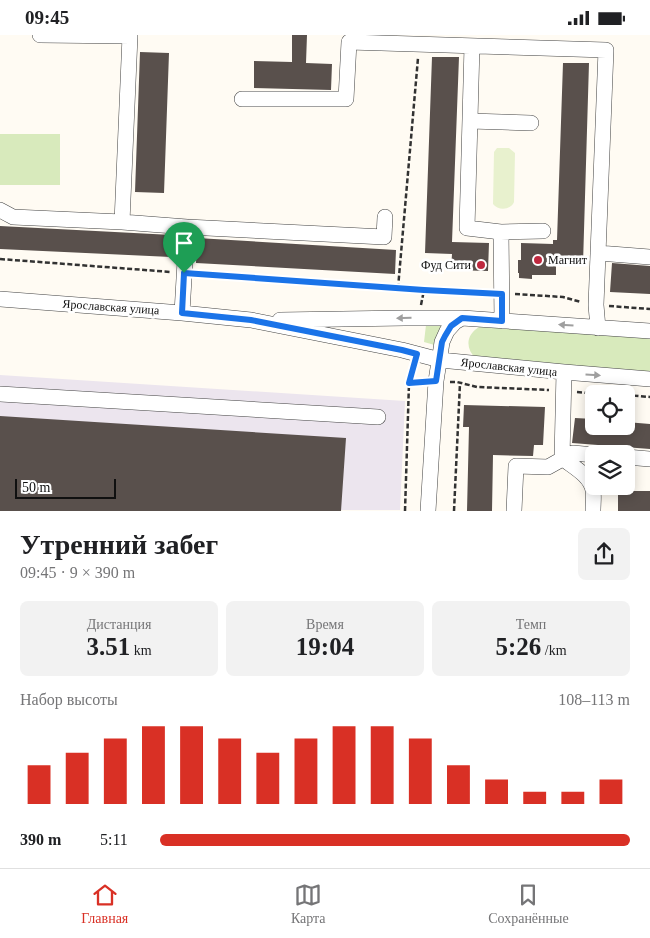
<!DOCTYPE html>
<html lang="ru">
<head>
<meta charset="utf-8">
<style>
	:root { --surface:#fff; --page:#f2f2f2; --text:#202124; --muted:#757577; --line:#e0e0e0; --accent:#d93025 }
	body { margin:0; font-family:Georgia,serif; background:var(--page); color:var(--text); height:100vh; display:flex; flex-direction:column; font-size:19px; white-space:nowrap }
	* { box-sizing:border-box; margin:0 }
	p { font-size:16px; color:var(--muted) }
	.icon { flex:none; width:28px; height:28px; fill:none; stroke:currentColor; stroke-width:2; stroke-linecap:round; stroke-linejoin:round }
	.map { position:relative; height:476px; overflow:hidden }
	.sheet { display:flex; flex-direction:column; background:var(--surface); flex:1 }
	.sheet>* { flex:none }
	.tools { position:absolute; left:585px; top:350px; display:grid; gap:10px }
	.tools a { display:grid; place-items:center; width:50px; height:50px; border-radius:8px; background:var(--surface); box-shadow:0 2px 12px #0003; font-size:25px }
	.scale { position:absolute; left:15px; bottom:12px; width:101px; box-sizing:border-box; padding-left:5px; border:2px solid #101010; border-top:0; font-size:14px; line-height:18px; white-space:nowrap; color:#101010; -webkit-text-stroke:4px #fff; paint-order:stroke }
	.pin { position:absolute; display:grid; place-items:center; width:42px; height:42px; color:#fff; margin:-51px -21px; border-radius:50% 50% 50% 0; rotate:-45deg; box-shadow:0 0 5px #0007 }
	.pin .icon { rotate:45deg }
	.round { display:grid; place-items:center; flex:none; width:52px; height:52px; border-radius:8px; background:var(--page) }
	.overview { display:flex; align-items:center; justify-content:space-between; height:85px; padding:0 20px }
	h1 { font-size:28px; font-weight:700; line-height:38px }
	.figures { display:grid; grid-template-columns:repeat(3,1fr); gap:8px; height:85px; padding:5px 20px }
	.figures div { display:grid; align-content:center; border-radius:8px; background:var(--page); text-align:center }
	.figures b { font-size:25px; font-weight:700 }
	.figures small { font-size:14px; font-weight:400 }
	.figures p { font-size:14px }
	.chart { height:140px; padding:10px 20px }
	.chart p { display:flex; justify-content:space-between }
	.chart svg { width:100%; height:90px; margin-top:5px; stroke:var(--accent); stroke-width:6 }
	ul { padding:0 20px; list-style:none; font-size:16px }
	li { display:grid; grid-template-columns:80px 60px 1fr; align-items:center; height:38px }
	li i { height:12px; border-radius:6px; background:var(--accent) }
	.status { display:flex; justify-content:space-between; align-items:center; height:35px; padding:0 25px; background:var(--surface); direction:ltr }
	.status svg { height:14px; fill:currentColor }
	.tabs { display:flex; justify-content:space-around; align-items:center; height:70px; border-top:1px solid var(--line); background:var(--surface); font-size:14px; color:var(--muted) }
	.tabs a { display:grid; justify-items:center; gap:2px }
	.tabs .current { color:var(--accent) }
	.map>svg:first-child { display:block }
	.industrial { fill:#ece5ee }
	.green { fill:#d8eabc }
	.pitch { fill:#e8f1ce }
	.building { fill:#59504c }
	.lines { fill:none; stroke-linecap:round; stroke-linejoin:round }
	.minor-casing { stroke:#434343; stroke-width:16 }
	.path { stroke:#323232; stroke-width:2.5; stroke-dasharray:5 2.5; stroke-linecap:butt }
	.minor { stroke:#fff; stroke-width:15 }
	.oneway { fill:#9f9f9f }
	.route-casing { stroke:#fff; stroke-width:10 }
	.route { stroke:#1a73e8; stroke-width:6 }
	.poi-dot { fill:#bf293f; stroke:#fff; stroke-width:2 }
	.labels { text-anchor:middle; stroke-width:5; stroke-linejoin:round; paint-order:stroke }
	.poi-label { font-size:12px; fill:#101010; stroke:#fff; text-anchor:start }
	.street-label { font-size:12px; fill:#101010; stroke:#fff }
</style>
</head>
<body>
<div class="status"><b>09:45</b><svg viewBox="0 0 49 12"><path d="M0 12V9h3v3zM5 12V6h3v6zM10 12V3h3v9zM15 12V0h3v12zM26 1h20v11H26zM47 4h2v5h-2z"/></svg></div>
<div class="map">
<svg width="650" height="476" viewBox="0 0 650 476">
	<rect width="100%" height="100%" fill="#fffbf3"/>
	<path class="industrial" d="M0 340 405 366 400 475H0Z"/>
	<path class="green" d="M0 99H60V150H0Z
		M426 290H442L438 311 424 307Z
		M479 292 650 301V338L476 324C465 313 466 300 479 292Z"/>
	<path class="pitch" d="M497 113H509L515 118 514 167C511 175 498 176 493 169L494 117Z"/>
	<path class="building" d="M292 0H307L306 28 332 29 331 55 254 53V26L292 27Z
		M140 17 169 18 164 158 135 157Z
		M432 22H459L452 207 489 208 488 236 451 235 452 219 425 218Z
		M563 28H589L583 229 556 228V240H532V244L519 243V238H518V225H521V208L553 209V205H557Z
		M0 191 172 200 171 222 0 214Z
		M197 203 396 215 395 239 196 228Z
		M612 228 650 231V259L610 257Z
		M464 370 545 372 543 410H534L533 421 493 420 492 476H467L469 392H463Z
		M0 381 346 403 341 476H0Z
		M575 383 594 384V391H626V387L650 389V414L572 408Z
		M618 456H650V476H618Z"/>
	<g class="lines">
		<g class="minor-casing">
			<path id="minor" d="M40 0 130 1 122 187
				M472 11 467 193 501 197 502 286
				M242 64H346L349 7 606 15 596 270 598 293
				M470 86 531 88
				M0 175 13 182 122 187 187 192 182 278
				M187 192 384 202 385 182
				M501 197 543 196
				M598 218 650 222
				M0 264 182 278 251 285 402 315 440 325 564 337 650 344
				M280 285 405 283H462L650 296
				M564 337 562 423C573 432 590 440 593 455 594 461 593 469 593 476
				M0 359 378 382
				M626 422 650 424
				M428 476 436 346 441 314 442 307 447 296 455 287 462 283
				M514 476 516 431 548 432 573 418 594 420"/>
		</g>
		<path class="path" d="M0 224 171 237
			M198 239 424 255 487 258
			M398 253 418 23
			M515 259 563 262 581 267
			M421 270 424 255
			M609 271 650 274
			M450 347H457L477 352 549 355
			M409 348 422 347
			M577 357 600 359
			M626 360 650 362
			M405 476 409 348 413 333
			M454 476 460 348"/>
		<use href="#minor" class="minor"/>
	</g>
	<defs><path id="oneway-solid" d="M-6-.8H1V-3.2L6.5 0L1 3.2V.8H-6Z" transform="scale(1.25)"/></defs>
	<g class="oneway">
		<use href="#oneway-solid" transform="translate(404 283) rotate(179)"/>
		<use href="#oneway-solid" transform="translate(566 290) rotate(-176)"/>
		<use href="#oneway-solid" transform="translate(593 340) rotate(4)"/>
	</g>
	<g class="lines">
		<g class="route-casing">
			<path id="route" d="M184 238 424 255 502 259V286L462 283 451 291 445 301 442 307 436 346 409 348 417 319 402 315 251 285 182 278Z"/>
		</g>
		<use href="#route" class="route"/>
	</g>
	<g class="poi-dot">
		<circle cx="538" cy="225" r="5"/>
		<circle cx="481" cy="230" r="5"/>
	</g>
	<g class="labels">
		<g class="poi-label">
			<text x="548" y="229">Магнит</text>
			<text x="471" y="234" text-anchor="end">Фуд Сити</text>
		</g>
		<g class="street-label">
			<text transform="translate(111 272) rotate(4)" y="4">Ярославская улица</text>
			<text transform="translate(509 332) rotate(6)" y="4">Ярославская улица</text>
		</g>
	</g>
</svg>
<div class="tools">
<a><svg class="icon" aria-label="locate" viewBox="0 0 24 24"><circle cx="12" cy="12" r="6"/><path d="M12 2v4M12 18v4M2 12h4M18 12h4"/></svg></a>
<a><svg class="icon" aria-label="layers" viewBox="0 0 24 24"><path d="M12 4l9 5-9 5-9-5zM3 14l9 5 9-5"/></svg></a>
</div>
<div class="scale">50 m</div>
<div class="pin" style="left:184px;top:238px;background:#1e9e55"><svg class="icon" aria-label="arrive" viewBox="0 0 24 24"><path d="M6 21V4h12l-3 4 3 4H6"/></svg></div>
</div>
<section class="sheet">
<div class="overview"><div><h1>Утренний забег</h1><p>09:45 · 9 × 390 m</p></div><a class="round"><svg class="icon" aria-label="share" viewBox="0 0 24 24"><path d="M12 15V3M7 8l5-5 5 5M5 13v7h14v-7"/></svg></a></div>
<div class="figures">
<div><p>Дистанция</p><b>3.51<small> km</small></b></div>
<div><p>Время</p><b>19:04</b></div>
<div><p>Темп</p><b>5:26<small> /km</small></b></div>
</div>
<div class="chart"><p><span>Набор высоты</span>108–113 m</p>
<svg viewBox="0 0 160 44" preserveAspectRatio="none"><path d="M5 44V25M15 44V19M25 44V12M35 44V6M45 44V6M55 44V12M65 44V19M75 44V12M85 44V6M95 44V6M105 44V12M115 44V25M125 44V32M135 44V38M145 44V38M155 44V32"/></svg>
</div>
<ul>
<li><b>390 m</b>5:11<i style="width:100%"></i></li>
</ul>
</section>
<nav class="tabs">
<a class="current"><svg class="icon" aria-label="home" viewBox="0 0 24 24"><path d="M3 11l9-7 9 7M6 9v11h12V9"/></svg>Главная</a>
<a><svg class="icon" aria-label="map" viewBox="0 0 24 24"><path d="M3 6l6-2 6 2 6-2v14l-6 2-6-2-6 2zM9 4v14M15 6v14"/></svg>Карта</a>
<a><svg class="icon" aria-label="saved" viewBox="0 0 24 24"><path d="M7 4h10v16l-5-4-5 4z"/></svg>Сохранённые</a>
</nav>
</body>
</html>
